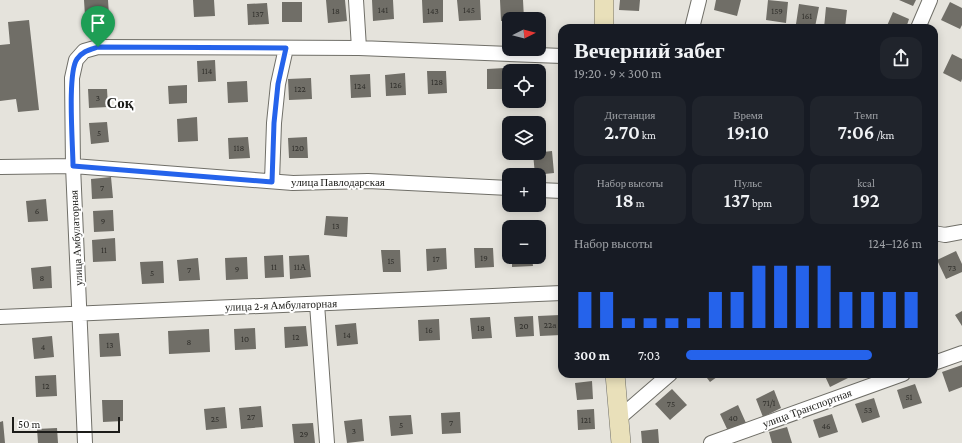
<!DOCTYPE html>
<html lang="ru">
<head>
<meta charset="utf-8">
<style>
	:root { --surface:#171b24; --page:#20242c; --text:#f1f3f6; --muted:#9ea1a6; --accent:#2563eb }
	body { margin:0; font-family:"Crimson Pro",serif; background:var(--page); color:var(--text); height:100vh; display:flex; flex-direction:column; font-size:15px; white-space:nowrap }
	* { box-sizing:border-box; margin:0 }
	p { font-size:13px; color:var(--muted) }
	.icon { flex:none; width:22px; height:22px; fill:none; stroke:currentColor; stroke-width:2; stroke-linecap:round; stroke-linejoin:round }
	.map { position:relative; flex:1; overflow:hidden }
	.details { position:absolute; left:558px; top:24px; width:380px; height:354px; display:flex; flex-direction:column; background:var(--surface); border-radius:12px; box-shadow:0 2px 10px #0003 }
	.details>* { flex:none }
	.needle { width:26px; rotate:84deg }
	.tools { position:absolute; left:502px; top:12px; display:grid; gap:8px }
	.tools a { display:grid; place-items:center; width:44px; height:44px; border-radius:8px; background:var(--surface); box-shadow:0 2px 10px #0003; font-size:20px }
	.scale { position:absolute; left:12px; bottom:10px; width:108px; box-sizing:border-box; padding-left:4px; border:2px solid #1c1c19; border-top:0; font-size:11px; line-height:14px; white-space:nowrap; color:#1c1c19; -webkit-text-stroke:3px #fff; paint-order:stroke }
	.pin { position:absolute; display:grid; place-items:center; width:34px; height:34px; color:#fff; margin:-41px -17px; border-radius:50% 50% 50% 0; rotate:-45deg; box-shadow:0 0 4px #0007 }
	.pin .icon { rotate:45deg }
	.round { display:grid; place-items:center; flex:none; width:42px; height:42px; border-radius:12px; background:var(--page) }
	.headline { display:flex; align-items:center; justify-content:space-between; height:68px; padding:0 16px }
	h1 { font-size:22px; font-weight:600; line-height:30px }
	.stats { display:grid; grid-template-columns:repeat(3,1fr); gap:6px; height:68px; padding:4px 16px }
	.stats div { display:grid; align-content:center; border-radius:10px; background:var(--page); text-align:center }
	.stats b { font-size:20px; font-weight:600 }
	.stats small { font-size:11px; font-weight:400 }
	.stats p { font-size:11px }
	.chart { height:112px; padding:8px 16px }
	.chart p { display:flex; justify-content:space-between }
	.chart svg { width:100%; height:72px; margin-top:4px; stroke:var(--accent); stroke-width:6 }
	ul { padding:0 16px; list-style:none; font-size:13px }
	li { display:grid; grid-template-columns:64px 48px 1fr; align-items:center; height:30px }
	li i { height:10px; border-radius:5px; background:var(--accent) }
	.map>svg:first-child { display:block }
	.building { fill:#706e67 }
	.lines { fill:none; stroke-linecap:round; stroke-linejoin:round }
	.street-casing { stroke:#706f68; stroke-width:16 }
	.secondary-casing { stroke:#706f68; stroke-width:20 }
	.street { stroke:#fff; stroke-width:14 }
	.secondary { stroke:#e9e0ba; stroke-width:19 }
	.route-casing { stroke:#fff; stroke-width:8 }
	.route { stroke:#2563eb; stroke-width:5 }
	.labels { text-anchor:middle; stroke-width:4; stroke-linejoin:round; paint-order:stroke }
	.number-label { font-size:9px; fill:#31302c }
	.street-label { font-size:11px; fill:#1c1c19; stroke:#fff }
	.district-label { font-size:15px; font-weight:bold; fill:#1c1c19; stroke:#fff }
</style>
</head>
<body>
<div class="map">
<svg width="962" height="443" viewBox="0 0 962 443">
	<rect width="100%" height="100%" fill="#e5e3dc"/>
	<path class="building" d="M84 0H108L110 31 86 32Z
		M193 0H214L215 16 194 17Z
		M326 0H345L347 21 328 23Z
		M372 0H393L394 19 373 21Z
		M422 0H443V22L423 23Z
		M457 0H480L481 20 459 21Z
		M500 0H523L524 19H509V21H501Z
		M620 0H640L639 11 619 10Z
		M716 0H741L737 16 714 10Z
		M768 0 788 2 786 23 766 20Z
		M899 0H916L913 6Z
		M282 2H302V22H282Z
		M950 2 962 8V25L960 29 941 20Z
		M267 3 269 24 248 25 247 4Z
		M799 4 819 7 815 27 796 24Z
		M826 7 847 10 845 28H824Z
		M893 12 909 19 906 28H886Z
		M29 20 39 110 18 112 16 99 0 101V45L10 44 8 22Z
		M952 54 962 59V79L961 82 943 73Z
		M215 60 216 81 198 82 197 61Z
		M505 68 506 89H487V69Z
		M539 68V71H517V69Z
		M427 71H446L447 93 428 94Z
		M405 73 406 95 386 96 385 75Z
		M370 74 371 97 351 98 350 75Z
		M311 78 312 99 289 100 288 79Z
		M247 81 248 102 228 103 227 82Z
		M187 85V103L169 104 168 86Z
		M88 89H107L108 107 89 108Z
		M559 104H562V125H559Z
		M197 117 198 141 178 142 177 119Z
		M107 122 109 142 91 144 89 123Z
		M559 131H562V152H559Z
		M248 137 250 158 229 159 228 138Z
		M307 137 308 158H289L288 138Z
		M552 151 554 173 535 175 533 153Z
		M111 177 113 198 92 199 91 179Z
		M46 199 48 221 28 222 26 201Z
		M113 210 114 231 94 232 93 211Z
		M326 216 348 217 347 237 324 235Z
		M115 238 116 261 93 262 92 240Z
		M446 248 447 269 427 271 426 249Z
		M474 248H493L494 267 475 268Z
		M381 250H400L401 272H383Z
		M956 251 962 264V272L946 279 937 260Z
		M283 255 284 277 265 278 264 256Z
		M309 255 311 277 290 279 289 256Z
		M247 257 248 279 226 280 225 258Z
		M512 257H532L533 266 512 267Z
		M198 258 200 280 179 281 177 260Z
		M163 261 164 283 142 284 140 262Z
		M51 266 52 288 33 289 31 268Z
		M962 311V326L955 315Z
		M560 315 561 335 540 336 538 316Z
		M533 316 534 336 516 337 514 317Z
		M490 317 492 338 472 339 470 318Z
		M439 319 440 340 419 341 418 320Z
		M356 323 358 344 337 346 335 325Z
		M306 326 308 346 285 348 284 327Z
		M255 328 256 349 235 350 234 329Z
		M209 329 210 352 169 354 168 331Z
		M119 333 121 356 100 357 99 334Z
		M52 336 54 357 34 359 32 338Z
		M962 365V387L949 392 942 372Z
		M577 374H597V376L577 377Z
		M704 374H721L710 382Z
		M824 374H846L848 378 830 387Z
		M56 375 57 396 36 397 35 376Z
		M592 381 593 399 577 400 575 383Z
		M915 384 922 403 903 409 897 390Z
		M672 389 687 405 670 420 655 404Z
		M774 390 781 408 763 417 756 399Z
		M874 398 880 417 862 423 855 404Z
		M102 400H123V421L103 422Z
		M738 405 746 423 728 431 720 414Z
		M261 406 263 427 241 429 239 408Z
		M225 407 227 428 206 430 204 409Z
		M594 409 595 429 578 430 577 410Z
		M460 412 461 433 442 434 441 413Z
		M832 414 838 432 819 438 813 420Z
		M411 415 413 434 391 436 389 416Z
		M362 419 364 441 347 443 344 421Z
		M3 421 5 443H0V422Z
		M313 423 315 443H294L292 424Z
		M787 427 792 443H772L769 432Z
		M57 428 58 443H38L37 429Z
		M658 429 659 443H642L641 431Z"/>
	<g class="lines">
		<g class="street-casing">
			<path id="street" d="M356 0 359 48
				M692 28 699 0
				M918 28 930 0
				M0 167 73 166 293 183 368 181 509 188
				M272 181 274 123 278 84 286 48
				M539 190 562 191
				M934 233 945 235 962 232
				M317 304 327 443
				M0 317 562 293
				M934 363 962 353
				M618 419 670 374
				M85 443 73 166 72 78 76 60 84 51 98 47 359 48 562 56
				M711 443 903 374"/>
		</g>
		<g class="secondary-casing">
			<path id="secondary" d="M604 0V28
				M615 374 621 443"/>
		</g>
		<use href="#street" class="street"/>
		<use href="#secondary" class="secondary"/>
	</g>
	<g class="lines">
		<g class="route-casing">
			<path id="route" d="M98 47 286 48 278 84 274 123 272 182 73 166C73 146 67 73 77 59 83 51 89 50 98 47Z"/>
		</g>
		<use href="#route" class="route"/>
	</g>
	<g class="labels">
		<g class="number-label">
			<text x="383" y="13">141</text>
			<text x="469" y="13">145</text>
			<text x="336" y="14">18</text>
			<text x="433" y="14">143</text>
			<text x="777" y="14">159</text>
			<text x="258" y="17">137</text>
			<text x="807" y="19">161</text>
			<text x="207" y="74">114</text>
			<text x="437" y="85">128</text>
			<text x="396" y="88">126</text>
			<text x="360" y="89">124</text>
			<text x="300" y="92">122</text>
			<text x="98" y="101">3</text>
			<text x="99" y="136">5</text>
			<text x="239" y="151">118</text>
			<text x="298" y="151">120</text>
			<text x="102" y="191">7</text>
			<text x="37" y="214">6</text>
			<text x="103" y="224">9</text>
			<text x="336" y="229">13</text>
			<text x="104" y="253">11</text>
			<text x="484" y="261">19</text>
			<text x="436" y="262">17</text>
			<text x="391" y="264">15</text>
			<text x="274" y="270">11</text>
			<text x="300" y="270">11А</text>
			<text x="952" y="271">73</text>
			<text x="237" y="272">9</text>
			<text x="189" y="273">7</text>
			<text x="152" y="276">5</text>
			<text x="42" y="281">8</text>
			<text x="550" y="328">22а</text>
			<text x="524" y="329">20</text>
			<text x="481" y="331">18</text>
			<text x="429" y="333">16</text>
			<text x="347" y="338">14</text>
			<text x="296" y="340">12</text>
			<text x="245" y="342">10</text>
			<text x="189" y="345">8</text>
			<text x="110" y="348">13</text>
			<text x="43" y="350">4</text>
			<text x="46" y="389">12</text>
			<text x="909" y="400">51</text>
			<text x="769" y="406">71/1</text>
			<text x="671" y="407">75</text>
			<text x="868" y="413">53</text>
			<text x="251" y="420">27</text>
			<text x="733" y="421">40</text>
			<text x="215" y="422">25</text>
			<text x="586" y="423">121</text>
			<text x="451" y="426">7</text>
			<text x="401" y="428">5</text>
			<text x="826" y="429">46</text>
			<text x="354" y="434">3</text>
			<text x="304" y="437">29</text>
		</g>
		<g class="street-label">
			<text x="338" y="186">улица Павлодарская</text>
			<text transform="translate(76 238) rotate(-93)" y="4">улица Амбулаторная</text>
			<text transform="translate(281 305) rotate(-2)" y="4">улица 2-я Амбулаторная</text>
			<text transform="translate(807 408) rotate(-20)" y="4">улица Транспортная</text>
		</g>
		<g class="district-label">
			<text x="120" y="108">Соқ</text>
		</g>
	</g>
</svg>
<div class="tools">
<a><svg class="needle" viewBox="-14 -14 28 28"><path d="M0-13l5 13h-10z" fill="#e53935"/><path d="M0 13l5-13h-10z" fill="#9ea1a6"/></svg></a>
<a><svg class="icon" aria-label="locate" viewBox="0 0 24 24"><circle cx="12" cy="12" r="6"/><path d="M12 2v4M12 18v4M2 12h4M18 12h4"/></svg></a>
<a><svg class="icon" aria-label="layers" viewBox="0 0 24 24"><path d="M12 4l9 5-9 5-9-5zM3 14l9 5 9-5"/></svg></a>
<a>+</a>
<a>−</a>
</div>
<div class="scale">50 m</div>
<div class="pin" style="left:98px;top:47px;background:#1e9e55"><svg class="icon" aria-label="arrive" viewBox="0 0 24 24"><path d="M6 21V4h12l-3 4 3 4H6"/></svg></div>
<section class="details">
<div class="headline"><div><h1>Вечерний забег</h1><p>19:20 · 9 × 300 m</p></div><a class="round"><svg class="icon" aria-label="share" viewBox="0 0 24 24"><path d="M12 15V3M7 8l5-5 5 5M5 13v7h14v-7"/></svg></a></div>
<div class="stats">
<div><p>Дистанция</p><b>2.70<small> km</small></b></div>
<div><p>Время</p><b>19:10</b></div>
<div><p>Темп</p><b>7:06<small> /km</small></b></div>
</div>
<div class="stats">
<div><p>Набор высоты</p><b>18<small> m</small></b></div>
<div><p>Пульс</p><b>137<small> bpm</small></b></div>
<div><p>kcal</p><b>192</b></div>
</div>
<div class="chart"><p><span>Набор высоты</span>124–126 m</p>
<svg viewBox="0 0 160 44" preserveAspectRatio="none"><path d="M5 44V22M15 44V22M25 44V38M35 44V38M45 44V38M55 44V38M65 44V22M75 44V22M85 44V6M95 44V6M105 44V6M115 44V6M125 44V22M135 44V22M145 44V22M155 44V22"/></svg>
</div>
<ul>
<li><b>300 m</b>7:03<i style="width:79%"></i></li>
</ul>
</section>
</div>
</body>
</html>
